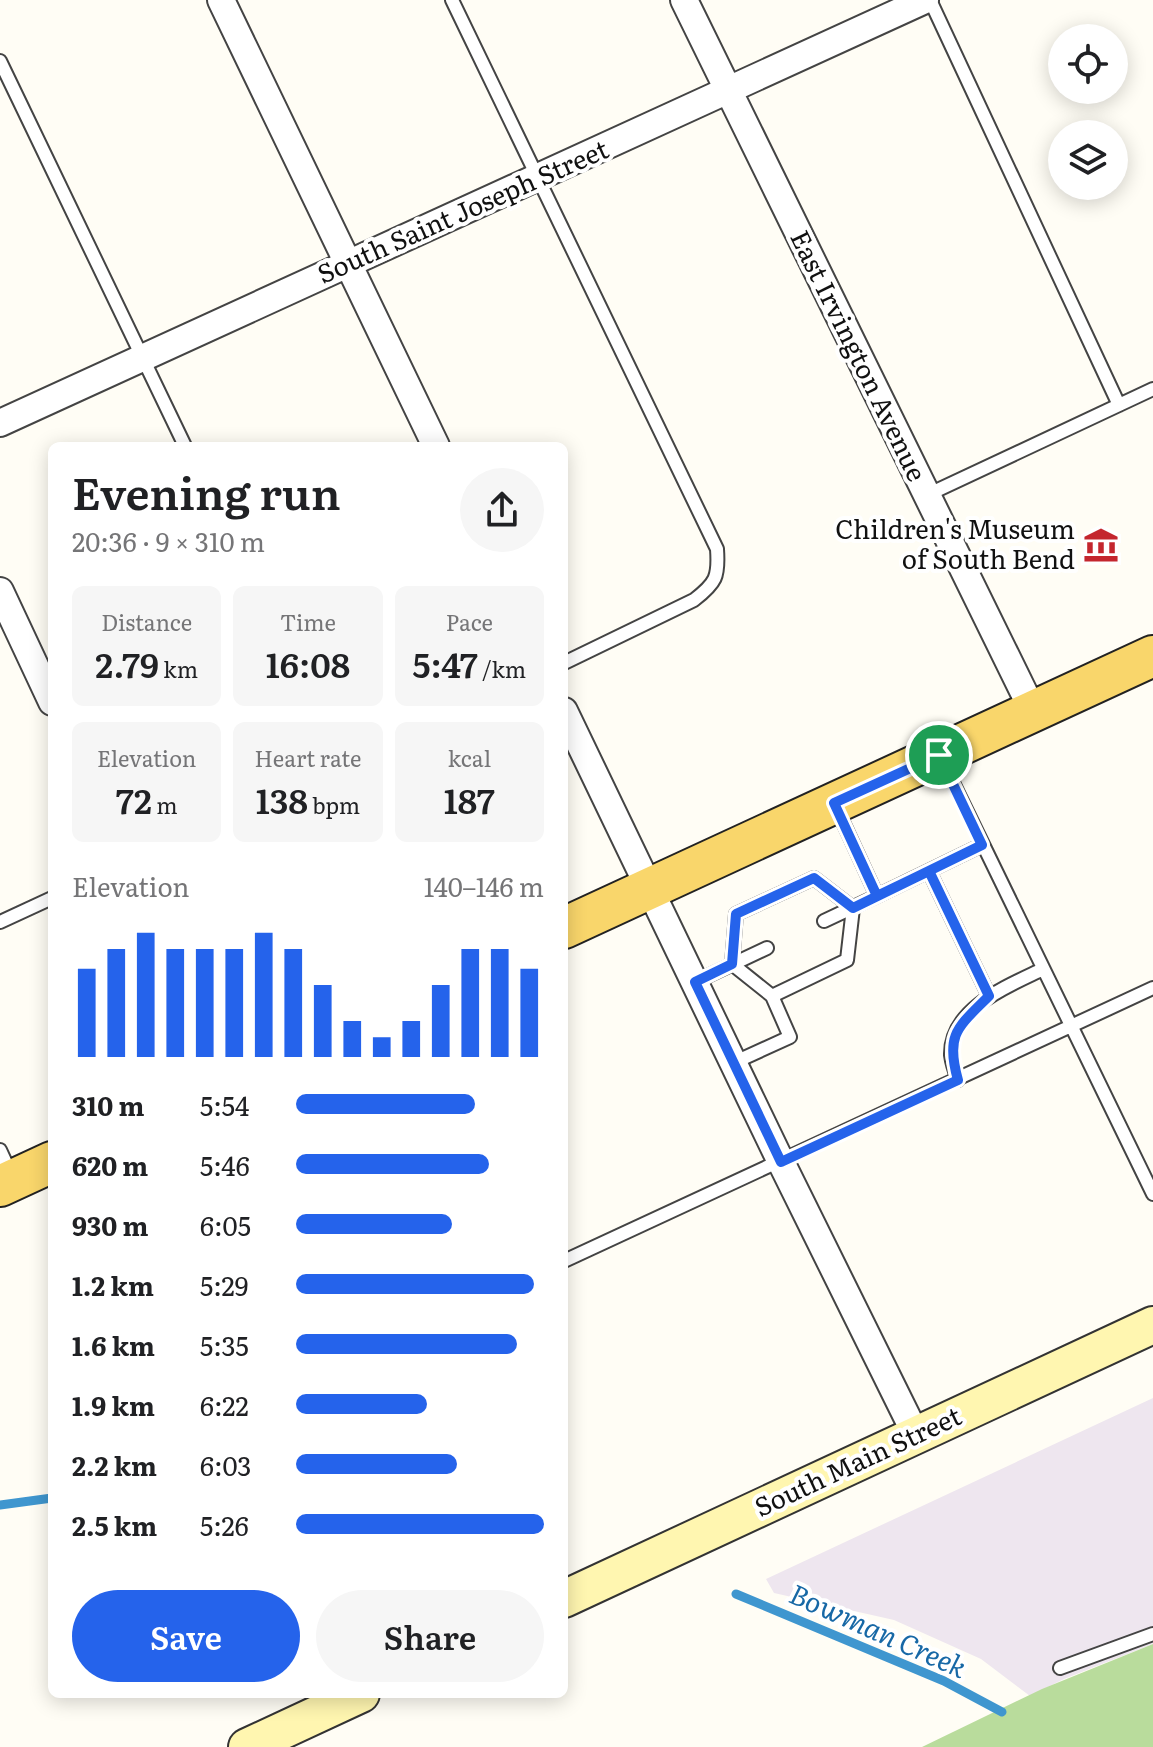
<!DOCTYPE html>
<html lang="en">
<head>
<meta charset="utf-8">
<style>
	:root { --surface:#fff; --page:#f6f6f6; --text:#202124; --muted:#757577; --accent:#2563eb }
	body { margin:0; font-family:Literata,serif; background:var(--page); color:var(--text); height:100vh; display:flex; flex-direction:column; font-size:30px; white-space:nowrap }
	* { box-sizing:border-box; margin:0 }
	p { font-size:26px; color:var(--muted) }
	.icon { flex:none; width:44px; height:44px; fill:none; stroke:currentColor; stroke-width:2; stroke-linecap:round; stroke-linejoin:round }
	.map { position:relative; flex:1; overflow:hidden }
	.details { position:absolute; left:48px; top:442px; width:520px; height:1256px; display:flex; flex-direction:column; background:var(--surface); border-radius:12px; box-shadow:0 4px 20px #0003 }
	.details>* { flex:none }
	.buttons { position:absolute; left:1048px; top:24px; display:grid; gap:16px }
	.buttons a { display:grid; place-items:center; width:80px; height:80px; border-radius:50%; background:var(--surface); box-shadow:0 4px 20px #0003; font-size:40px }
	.pin { position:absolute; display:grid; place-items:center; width:68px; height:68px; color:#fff; margin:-34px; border:4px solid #fff; border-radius:50%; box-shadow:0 2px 8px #0007 }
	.round { display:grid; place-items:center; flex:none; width:84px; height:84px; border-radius:42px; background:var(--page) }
	.overview { display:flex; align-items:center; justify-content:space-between; height:136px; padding:0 24px }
	h1 { font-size:44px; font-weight:600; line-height:60px }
	.figures { display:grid; grid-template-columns:repeat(3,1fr); gap:12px; height:136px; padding:8px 24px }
	.figures div { display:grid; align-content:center; border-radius:12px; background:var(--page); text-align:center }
	.figures b { font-size:34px; font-weight:600 }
	.figures small { font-size:22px; font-weight:400 }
	.figures p { font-size:22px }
	.chart { height:224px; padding:16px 24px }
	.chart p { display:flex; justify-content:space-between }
	.chart svg { width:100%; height:144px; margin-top:8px; stroke:var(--accent); stroke-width:6 }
	.cta { display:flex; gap:16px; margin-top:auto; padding:16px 24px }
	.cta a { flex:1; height:92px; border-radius:48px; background:var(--accent); color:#fff; font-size:32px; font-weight:600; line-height:92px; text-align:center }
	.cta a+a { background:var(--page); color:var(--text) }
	ul { padding:0 24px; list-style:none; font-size:26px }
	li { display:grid; grid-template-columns:128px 96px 1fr; align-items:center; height:60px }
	li i { height:20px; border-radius:10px; background:var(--accent) }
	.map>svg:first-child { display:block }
	.industrial { fill:#eee6ef }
	.forest { fill:#b9dc9c }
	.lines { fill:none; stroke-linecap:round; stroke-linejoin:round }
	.stream { stroke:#3f96cf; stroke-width:9 }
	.service-casing { stroke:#444; stroke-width:16 }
	.minor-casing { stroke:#444; stroke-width:30 }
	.secondary-casing { stroke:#333; stroke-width:40 }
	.primary-casing { stroke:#222; stroke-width:44 }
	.service { stroke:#fff; stroke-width:12 }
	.minor { stroke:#fff; stroke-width:26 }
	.secondary { stroke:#fff6b0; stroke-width:36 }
	.primary { stroke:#f9d66b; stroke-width:40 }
	.route-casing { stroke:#fff; stroke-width:16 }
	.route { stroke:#2563eb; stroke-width:10 }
	.labels { text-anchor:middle; stroke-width:8; stroke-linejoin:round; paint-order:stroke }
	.street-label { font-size:26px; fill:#111; stroke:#fff }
	.poi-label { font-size:26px; fill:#111; stroke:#fff; text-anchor:end }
	.water-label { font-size:28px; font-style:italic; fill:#1768a6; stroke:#fff }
</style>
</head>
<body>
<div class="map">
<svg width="1153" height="1747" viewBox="0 0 1153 1747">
	<rect width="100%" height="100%" fill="#fffdf5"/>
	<path class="industrial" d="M1153 1398V1644L1064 1679 1030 1696 981 1659 894 1620 774 1593 766 1579Z"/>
	<path class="forest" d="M1153 1644V1747H922L1042 1689Z"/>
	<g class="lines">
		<path class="stream" d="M0 1505 52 1498
			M736 1594 944 1681 1002 1712"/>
		<g class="service-casing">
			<path id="service" d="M452 0 717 549C719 577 716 583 694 600L564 663
				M930 0 1119 405
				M0 61 185 446
				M927 495 1153 389
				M941 758 1153 1194
				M929 871 989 996
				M814 878 853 908 847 960 772 996 732 964 736 914Z
				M877 896 982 845
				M824 921 877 896 837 809
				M0 922 52 898
				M695 982 767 948
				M733 1063 790 1037 772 996
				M958 1080C955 1072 952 1063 951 1055 950 1008 1008 986 1043 969
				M0 1150 12 1176
				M564 1261 1153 988
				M1060 1668 1153 1634"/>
		</g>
		<g class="minor-casing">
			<path id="minor" d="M221 0 436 446
				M684 0 1033 711
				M0 423 925 0
				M0 591 52 702
				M564 711 781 1162 916 1435"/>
		</g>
		<g class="secondary-casing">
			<path id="secondary" d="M564 1599 1153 1325
				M247 1747 361 1694"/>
		</g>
		<g class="primary-casing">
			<path id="primary" d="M564 928 1153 656
				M0 1186 52 1162"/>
		</g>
		<use href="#service" class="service"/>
		<use href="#minor" class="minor"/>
		<use href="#secondary" class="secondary"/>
		<use href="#primary" class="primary"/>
	</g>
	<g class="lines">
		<g class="route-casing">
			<path id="route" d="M939 755 982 845C939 866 896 887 853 908L814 878 736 914 732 964 695 982 781 1162 958 1080C945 1034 958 1027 989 996L929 871 877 896 834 803 939 755"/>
		</g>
		<use href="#route" class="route"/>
	</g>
	<defs>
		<g id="museum-bare" transform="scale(2.76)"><path d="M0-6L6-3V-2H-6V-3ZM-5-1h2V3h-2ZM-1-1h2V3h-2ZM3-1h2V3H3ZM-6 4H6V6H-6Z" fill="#c4262e" stroke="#fff" stroke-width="2.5" paint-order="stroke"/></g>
	</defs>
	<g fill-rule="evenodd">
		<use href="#museum-bare" x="1101" y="545"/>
	</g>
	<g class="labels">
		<g class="street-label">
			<text transform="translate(463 212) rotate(-24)" y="9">South Saint Joseph Street</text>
			<text transform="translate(858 356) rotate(64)" y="9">East Irvington Avenue</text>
			<text transform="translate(858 1462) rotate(-25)" y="9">South Main Street</text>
		</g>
		<g class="poi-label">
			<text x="1075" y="539">Children's Museum<tspan x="1075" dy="30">of South Bend</tspan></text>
		</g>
		<g class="water-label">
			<text transform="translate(878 1631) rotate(24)" y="10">Bowman Creek</text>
		</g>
	</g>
</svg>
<div class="buttons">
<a><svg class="icon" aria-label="locate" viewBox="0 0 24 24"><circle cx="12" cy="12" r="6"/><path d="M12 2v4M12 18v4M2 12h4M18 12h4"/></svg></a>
<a><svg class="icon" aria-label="layers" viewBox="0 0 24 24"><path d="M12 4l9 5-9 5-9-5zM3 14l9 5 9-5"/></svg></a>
</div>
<div class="pin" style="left:939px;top:755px;background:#1e9e55"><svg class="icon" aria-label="arrive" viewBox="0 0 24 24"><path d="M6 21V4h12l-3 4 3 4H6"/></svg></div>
<section class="details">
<div class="overview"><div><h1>Evening run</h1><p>20:36 · 9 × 310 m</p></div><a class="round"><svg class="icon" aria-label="share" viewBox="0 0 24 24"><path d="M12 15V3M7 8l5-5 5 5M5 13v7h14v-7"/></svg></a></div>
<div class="figures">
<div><p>Distance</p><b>2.79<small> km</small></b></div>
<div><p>Time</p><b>16:08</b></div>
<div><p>Pace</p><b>5:47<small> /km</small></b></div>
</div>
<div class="figures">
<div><p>Elevation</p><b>72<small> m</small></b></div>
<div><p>Heart rate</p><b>138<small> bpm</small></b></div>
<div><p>kcal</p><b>187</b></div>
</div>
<div class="chart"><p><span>Elevation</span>140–146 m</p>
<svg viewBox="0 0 160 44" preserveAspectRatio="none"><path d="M5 44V17M15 44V11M25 44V6M35 44V11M45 44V11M55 44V11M65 44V6M75 44V11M85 44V22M95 44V33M105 44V38M115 44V33M125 44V22M135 44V11M145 44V11M155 44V17"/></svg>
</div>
<ul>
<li><b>310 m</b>5:54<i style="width:72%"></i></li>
<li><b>620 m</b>5:46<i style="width:78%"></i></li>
<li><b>930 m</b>6:05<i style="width:63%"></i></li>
<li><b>1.2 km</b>5:29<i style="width:96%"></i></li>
<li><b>1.6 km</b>5:35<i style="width:89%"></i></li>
<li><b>1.9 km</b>6:22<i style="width:53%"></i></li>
<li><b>2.2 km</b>6:03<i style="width:65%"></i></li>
<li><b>2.5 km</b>5:26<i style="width:100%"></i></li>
</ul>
<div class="cta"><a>Save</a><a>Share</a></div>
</section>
</div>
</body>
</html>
